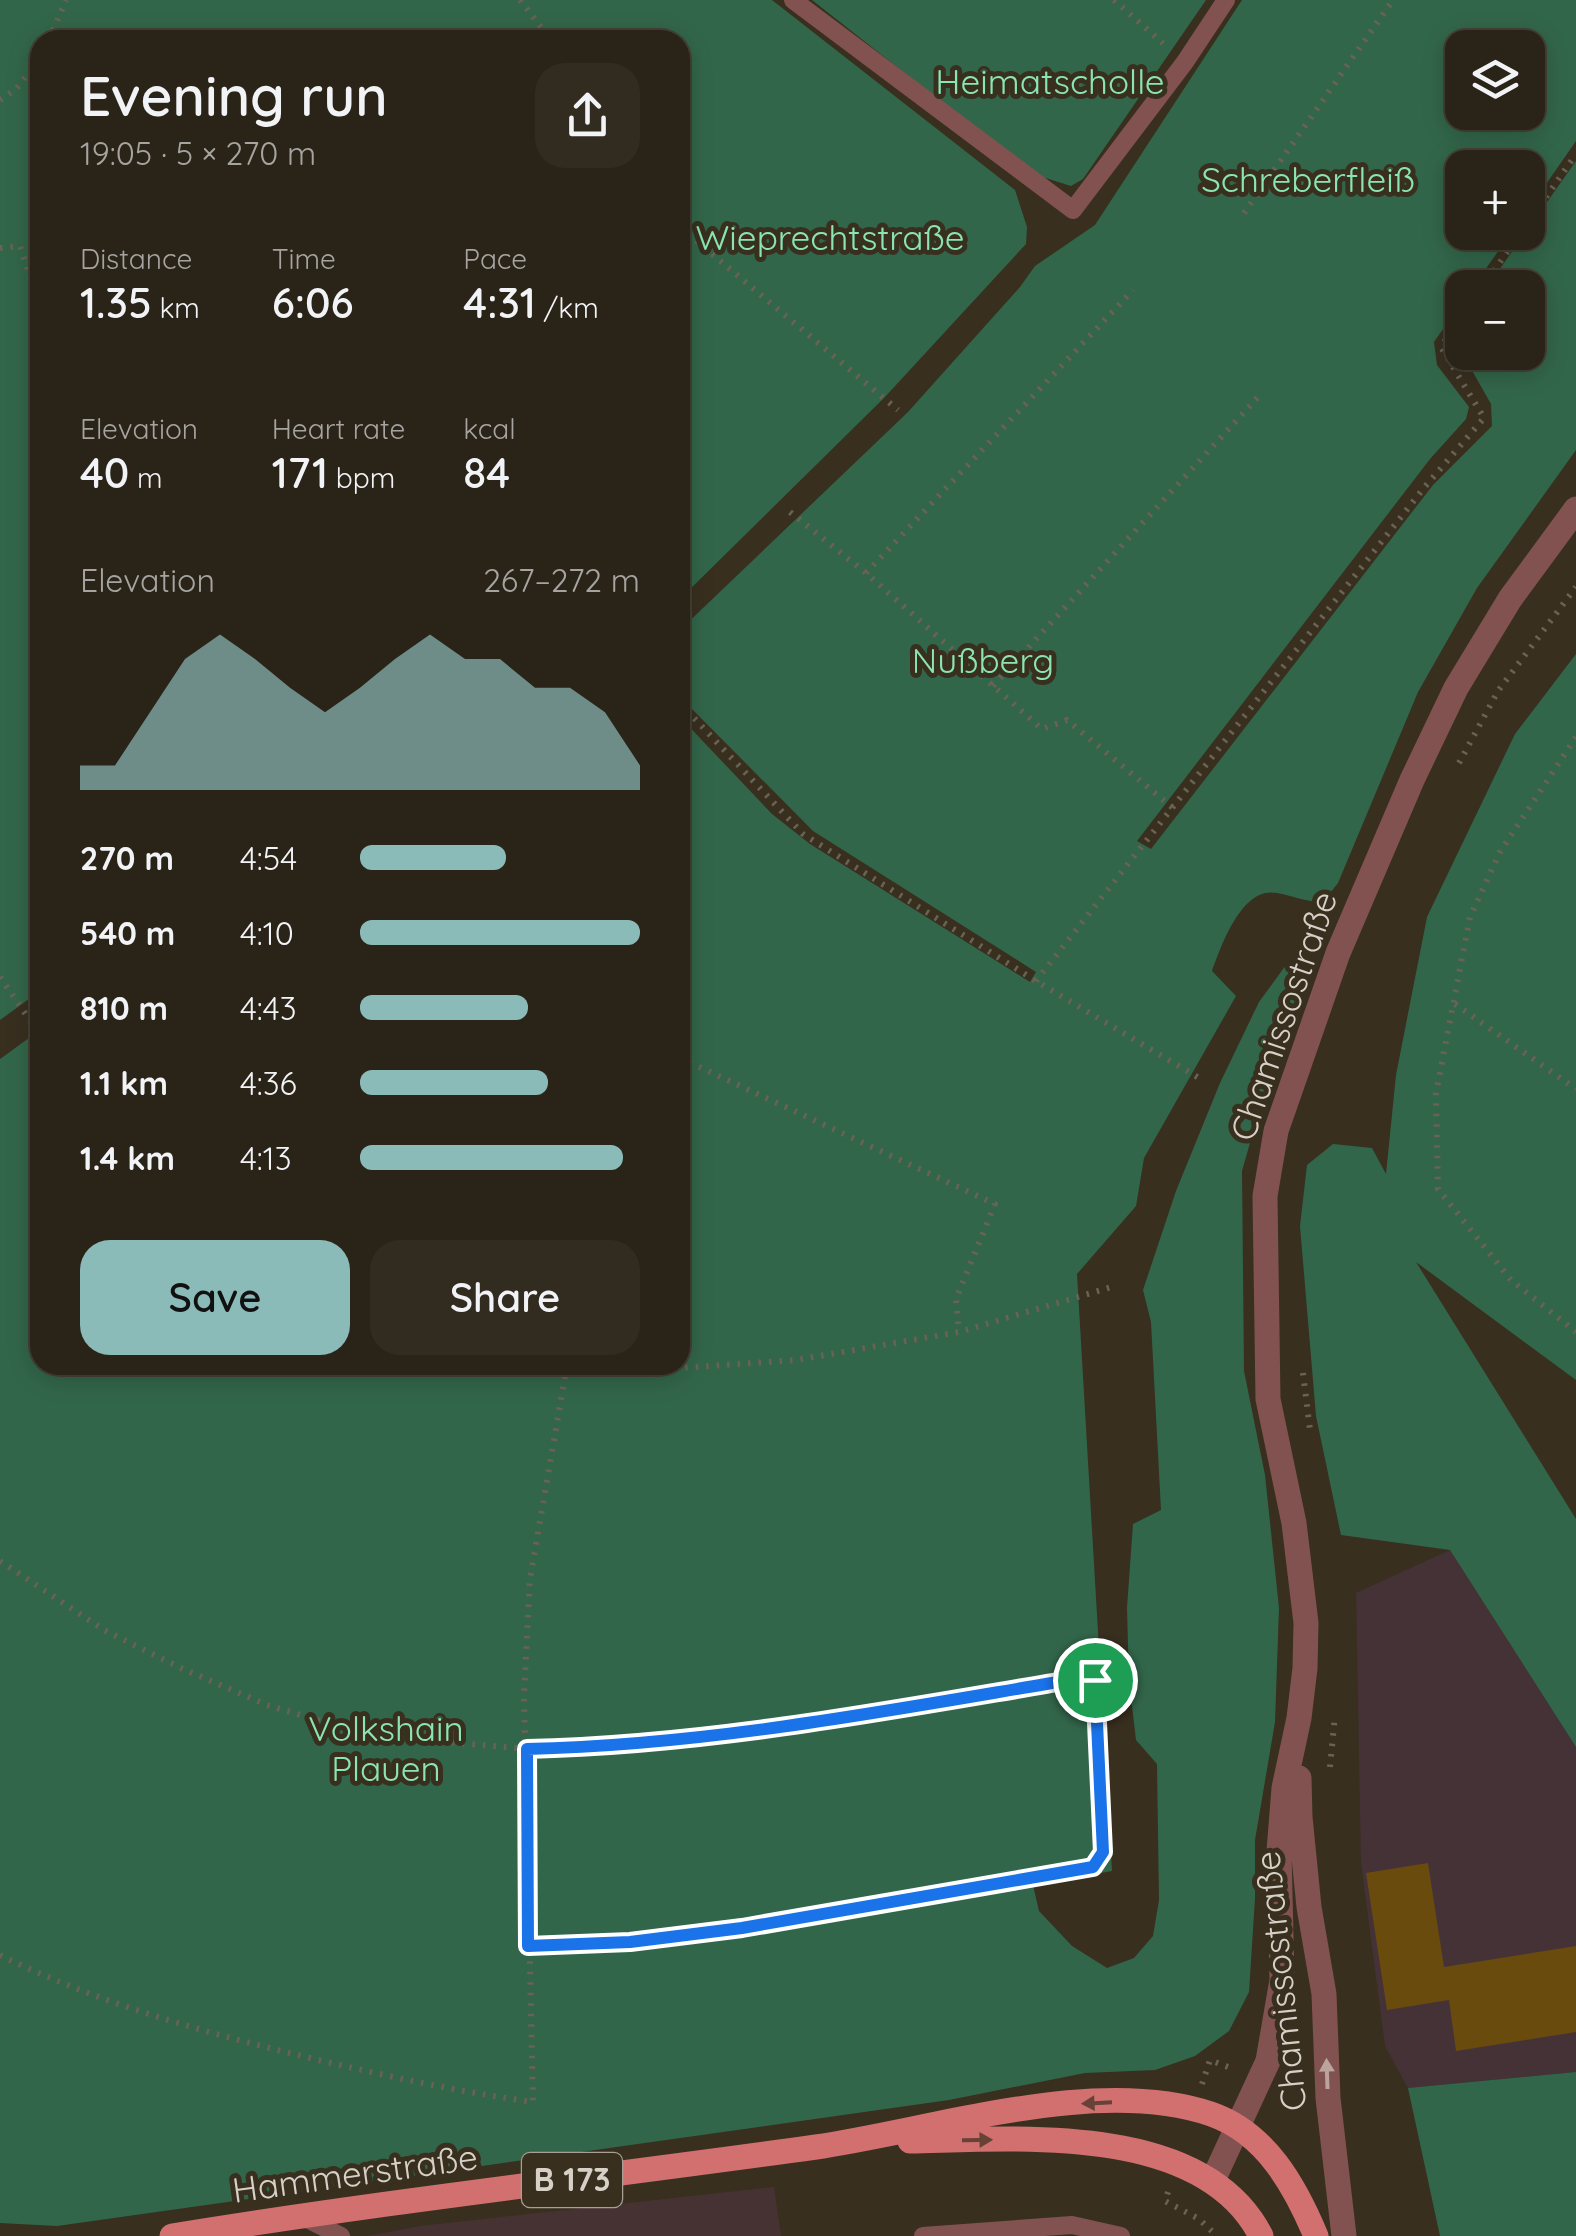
<!DOCTYPE html>
<html lang="en">
<head>
<meta charset="utf-8">
<style>
	:root { --surface:#2a2317; --page:#322b20; --text:#f1f3f6; --muted:#a5a4a1; --line:#464036; --accent:#8bbbb9 }
	body { margin:0; font-family:Quicksand,sans-serif; background:var(--page); color:var(--text); height:100vh; display:flex; flex-direction:column; font-size:38px; white-space:nowrap }
	* { box-sizing:border-box; margin:0 }
	p { font-size:32px; color:var(--muted) }
	.icon { flex:none; width:55px; height:55px; fill:none; stroke:currentColor; stroke-width:2; stroke-linecap:round; stroke-linejoin:round }
	.map { position:relative; flex:1; overflow:hidden }
	.sheet { position:absolute; left:30px; top:30px; width:660px; height:1345px; display:flex; flex-direction:column; background:var(--surface); border-radius:30px; box-shadow:0 5px 25px #0003,0 0 0 2px var(--line) }
	.sheet>* { flex:none }
	.controls { position:absolute; left:1445px; top:30px; display:grid; gap:20px }
	.controls a { display:grid; place-items:center; width:100px; height:100px; border-radius:20px; background:var(--surface); box-shadow:0 5px 25px #0003,0 0 0 2px var(--line); font-size:50px }
	.pin { position:absolute; display:grid; place-items:center; width:85px; height:85px; color:#fff; margin:-42px; border:5px solid #fff; border-radius:50%; box-shadow:0 2px 10px #0007 }
	.round { display:grid; place-items:center; flex:none; width:105px; height:105px; border-radius:30px; background:var(--page) }
	.head { display:flex; align-items:center; justify-content:space-between; height:170px; padding:0 50px }
	h1 { font-size:55px; font-weight:600; line-height:75px }
	.metrics { display:grid; grid-template-columns:repeat(3,1fr); gap:15px; height:170px; padding:10px 50px }
	.metrics div { display:grid; align-content:center }
	.metrics b { font-size:42px; font-weight:600 }
	.metrics small { font-size:28px; font-weight:400 }
	.metrics p { font-size:28px }
	.chart { height:280px; padding:20px 50px }
	.chart p { display:flex; justify-content:space-between }
	.chart svg { width:100%; height:180px; margin-top:10px; fill:var(--accent); opacity:.7 }
	.action { display:flex; gap:20px; margin-top:auto; padding:20px 50px }
	.action a { flex:1; height:115px; border-radius:30px; background:var(--accent); color:#111; font-size:40px; font-weight:600; line-height:115px; text-align:center }
	.action a+a { background:var(--page); color:var(--text) }
	ul { padding:0 50px; list-style:none; font-size:32px }
	li { display:grid; grid-template-columns:160px 120px 1fr; align-items:center; height:75px }
	li i { height:25px; border-radius:12px; background:var(--accent) }
	.map>svg:first-child { display:block }
	.commercial { fill:#453237 }
	.industrial { fill:#463232 }
	.green { fill:#32664a; fill-rule:evenodd }
	.building { fill:#694b0e }
	.lines { fill:none; stroke-linecap:round; stroke-linejoin:round }
	.path { stroke:#6a6255; stroke-width:6; stroke-dasharray:2.5 8; stroke-linecap:butt }
	.service { stroke:#825251; stroke-width:18 }
	.tertiary { stroke:#825251; stroke-width:25 }
	.primary { stroke:#d1706f; stroke-width:25 }
	.oneway { fill:#b9a49e }
	.oneway2 { fill:#664237 }
	.route-casing { stroke:#fff; stroke-width:20 }
	.route { stroke:#1a73e8; stroke-width:12 }
	.labels { text-anchor:middle; stroke-width:10; stroke-linejoin:round; paint-order:stroke }
	.shield { fill:#382f1f; stroke:#a7a095; stroke-width:2.5 }
	.shield-label { font-size:32px; font-weight:bold; fill:#d6d0c7 }
	.park-label { font-size:35px; fill:#8ae5b3; stroke:#382f1f }
	.street-label { font-size:35px; fill:#d6d0c7; stroke:#382f1f }
</style>
</head>
<body>
<div class="map">
<svg width="1576" height="2236" viewBox="0 0 1576 2236">
	<rect width="100%" height="100%" fill="#382f1f"/>
	<path class="commercial" d="M1450 1550 1576 1747V2072L1408 2088 1385 2046 1361 1862 1356 1593Z"/>
	<path class="industrial" d="M774 2187 781 2236H367L420 2226Z"/>
	<path class="green" d="M0 0H772L1015 190 1027 227 1026 244 884 398 680 599V40H40V991L0 1020Z
		M812 0H1206L1083 179 1071 186 1033 174Z
		M1242 0H1576V141L1528 210V168H1462V232L1511 233 1473 287 1462 288V302L1434 342 1437 365 1469 407 1466 419 1430 459 1137 841 1151 849 1433 485 1492 426 1491 404 1457 344 1462 325V352H1528V288L1487 287 1576 161V450L1477 588 1418 692 1338 883 1323 902C1306 902 1294 896 1277 893 1242 886 1222 944 1212 971L1236 996 1144 1158 1136 1206 1077 1274 1112 1871 1033 1885 1039 1911 1072 1946 1107 1968 1134 1958 1153 1936 1159 1900 1157 1764 1136 1740 1129 1681 1127 1608 1133 1524 1161 1510 1151 1322 1143 1290 1176 1191 1220 1083 1259 1002 1286 965 1297 961 1302 970 1298 995 1267 1083 1242 1171 1244 1371 1265 1475 1279 1608 1275 1722 1255 1840V1898L1249 1992 1229 2031 1195 2056 1155 2070 1085 2073 949 2100 57 2226 0 2223V1059L40 1030V1365H680V717L772 814 810 844 1030 982 1036 972 813 831 680 697V630L908 412 1020 287 1035 266 1095 225ZM1462 48H1528V112H1462Z
		M1576 654V1380L1416 1262 1576 1519V1747L1450 1550 1341 1535 1316 1416 1300 1226 1307 1165 1333 1144 1372 1148 1386 1174 1396 1075 1427 917 1515 734Z
		M1576 2072V2236H1440L1408 2088Z"/>
	<path class="building" d="M1428 1863 1444 1967 1576 1946V2032L1456 2051 1449 2000 1387 2010 1366 1873Z"/>
	<g class="lines">
		<path class="path" d="M520 0 551 40
			M1114 0 1165 45
			M49 40 66 0
			M0 100 16 89 40 59
			M1244 213 1393 0
			M1528 223 1576 154
			M680 227 898 410
			M0 248 20 246 40 307
			M1482 288 1521 232
			M790 512 866 573 1042 729 1067 720 1173 808
			M866 573 1133 290
			M993 686 1258 397
			M680 703 803 834 1036 981 1204 1081
			M1576 737 1500 852 1470 917 1436 1093 1438 1189 1511 1280 1576 1332
			M1459 763 1498 691 1576 587
			M0 977 40 1035
			M1036 981 1423 489 1484 418 1441 347 1462 316
			M1455 1004 1576 1089
			M680 1058 995 1204 956 1299 959 1332
			M633 1365 665 1369 796 1360 959 1332 1115 1286
			M1303 1373 1310 1430
			M0 1561 104 1630 183 1669 267 1705 368 1735 527 1749 613 1747 773 1729 1070 1680H1095L1103 1852 1093 1867 742 1928 630 1942 528 1946
			M1330 1767 1335 1715
			M0 1955C95 2002 199 2031 302 2056 381 2075 454 2091 533 2102L524 1695 530 1579 567 1365
			M1202 2084 1210 2060 1231 2068
			M1168 2192 1165 2201 1199 2219 1217 2236"/>
		<path class="service" d="M793 0 1073 210 1185 62 1226 0
			M301 2216 341 2236
			M923 2236 1072 2225 1121 2236"/>
		<path class="tertiary" d="M1299 1778 1300 1817 1309 1907 1324 1994 1328 2098 1344 2236
			M1213 2180 1268 2061 1282 1980 1279 1851 1284 1788 1299 1718 1305 1668 1306 1623 1294 1523 1268 1399 1265 1196 1276 1131 1338 953 1412 780 1456 688 1510 599 1576 509"/>
		<path class="primary" d="M910 2141C1018 2139 1203 2122 1261 2236
			M172 2236C386 2201 602 2177 816 2147 934 2130 1096 2075 1211 2114 1266 2133 1295 2186 1316 2236"/>
	</g>
	<defs><path id="oneway-solid" d="M-6-.8H1V-3.2L6.5 0L1 3.2V.8H-6Z" transform="scale(2.5)"/></defs>
	<use class="oneway" href="#oneway-solid" transform="translate(1327 2074) rotate(-92)"/>
	<g class="oneway2">
		<use href="#oneway-solid" transform="translate(1097 2103) rotate(177)"/>
		<use href="#oneway-solid" transform="translate(977 2140) rotate(-1)"/>
	</g>
	<g class="lines">
		<g class="route-casing">
			<path id="route" d="M1070 1680H1095L1103 1852 1093 1867 742 1928 630 1942 528 1946 527 1749C710 1745 890 1710 1070 1680Z"/>
		</g>
		<use href="#route" class="route"/>
	</g>
	<g class="labels">
		<rect class="shield" x="522" y="2153" width="100" height="54" rx="8"/>
		<g class="shield-label">
			<text x="572" y="2191">B 173</text>
		</g>
		<g class="park-label">
			<text x="1050" y="94">Heimatscholle</text>
			<text x="1308" y="192">Schreberfleiß</text>
			<text x="830" y="250">Wieprechtstraße</text>
			<text x="983" y="673">Nußberg</text>
			<text x="386" y="1741">Volkshain<tspan x="386" dy="40">Plauen</tspan></text>
		</g>
		<g class="street-label">
			<text transform="translate(1284 1016) rotate(-71)" y="12">Chamissostraße</text>
			<text transform="translate(1281 1981) rotate(-96)" y="12">Chamissostraße</text>
			<text transform="translate(355 2174) rotate(-8)" y="12">Hammerstraße</text>
		</g>
	</g>
</svg>
<div class="controls">
<a><svg class="icon" aria-label="layers" viewBox="0 0 24 24"><path d="M12 4l9 5-9 5-9-5zM3 14l9 5 9-5"/></svg></a>
<a>+</a>
<a>−</a>
</div>
<div class="pin" style="left:1095px;top:1680px;background:#1e9e55"><svg class="icon" aria-label="arrive" viewBox="0 0 24 24"><path d="M6 21V4h12l-3 4 3 4H6"/></svg></div>
<section class="sheet">
<div class="head"><div><h1>Evening run</h1><p>19:05 · 5 × 270 m</p></div><a class="round"><svg class="icon" aria-label="share" viewBox="0 0 24 24"><path d="M12 15V3M7 8l5-5 5 5M5 13v7h14v-7"/></svg></a></div>
<div class="metrics">
<div><p>Distance</p><b>1.35<small> km</small></b></div>
<div><p>Time</p><b>6:06</b></div>
<div><p>Pace</p><b>4:31<small> /km</small></b></div>
</div>
<div class="metrics">
<div><p>Elevation</p><b>40<small> m</small></b></div>
<div><p>Heart rate</p><b>171<small> bpm</small></b></div>
<div><p>kcal</p><b>84</b></div>
</div>
<div class="chart"><p><span>Elevation</span>267–272 m</p>
<svg viewBox="0 0 160 44" preserveAspectRatio="none"><path d="M0 44V38L10 38L20 25L30 12L40 6L50 12L60 19L70 25L80 19L90 12L100 6L110 12L120 12L130 19L140 19L150 25L160 38V44z"/></svg>
</div>
<ul>
<li><b>270 m</b>4:54<i style="width:52%"></i></li>
<li><b>540 m</b>4:10<i style="width:100%"></i></li>
<li><b>810 m</b>4:43<i style="width:60%"></i></li>
<li><b>1.1 km</b>4:36<i style="width:67%"></i></li>
<li><b>1.4 km</b>4:13<i style="width:94%"></i></li>
</ul>
<div class="action"><a>Save</a><a>Share</a></div>
</section>
</div>
</body>
</html>
